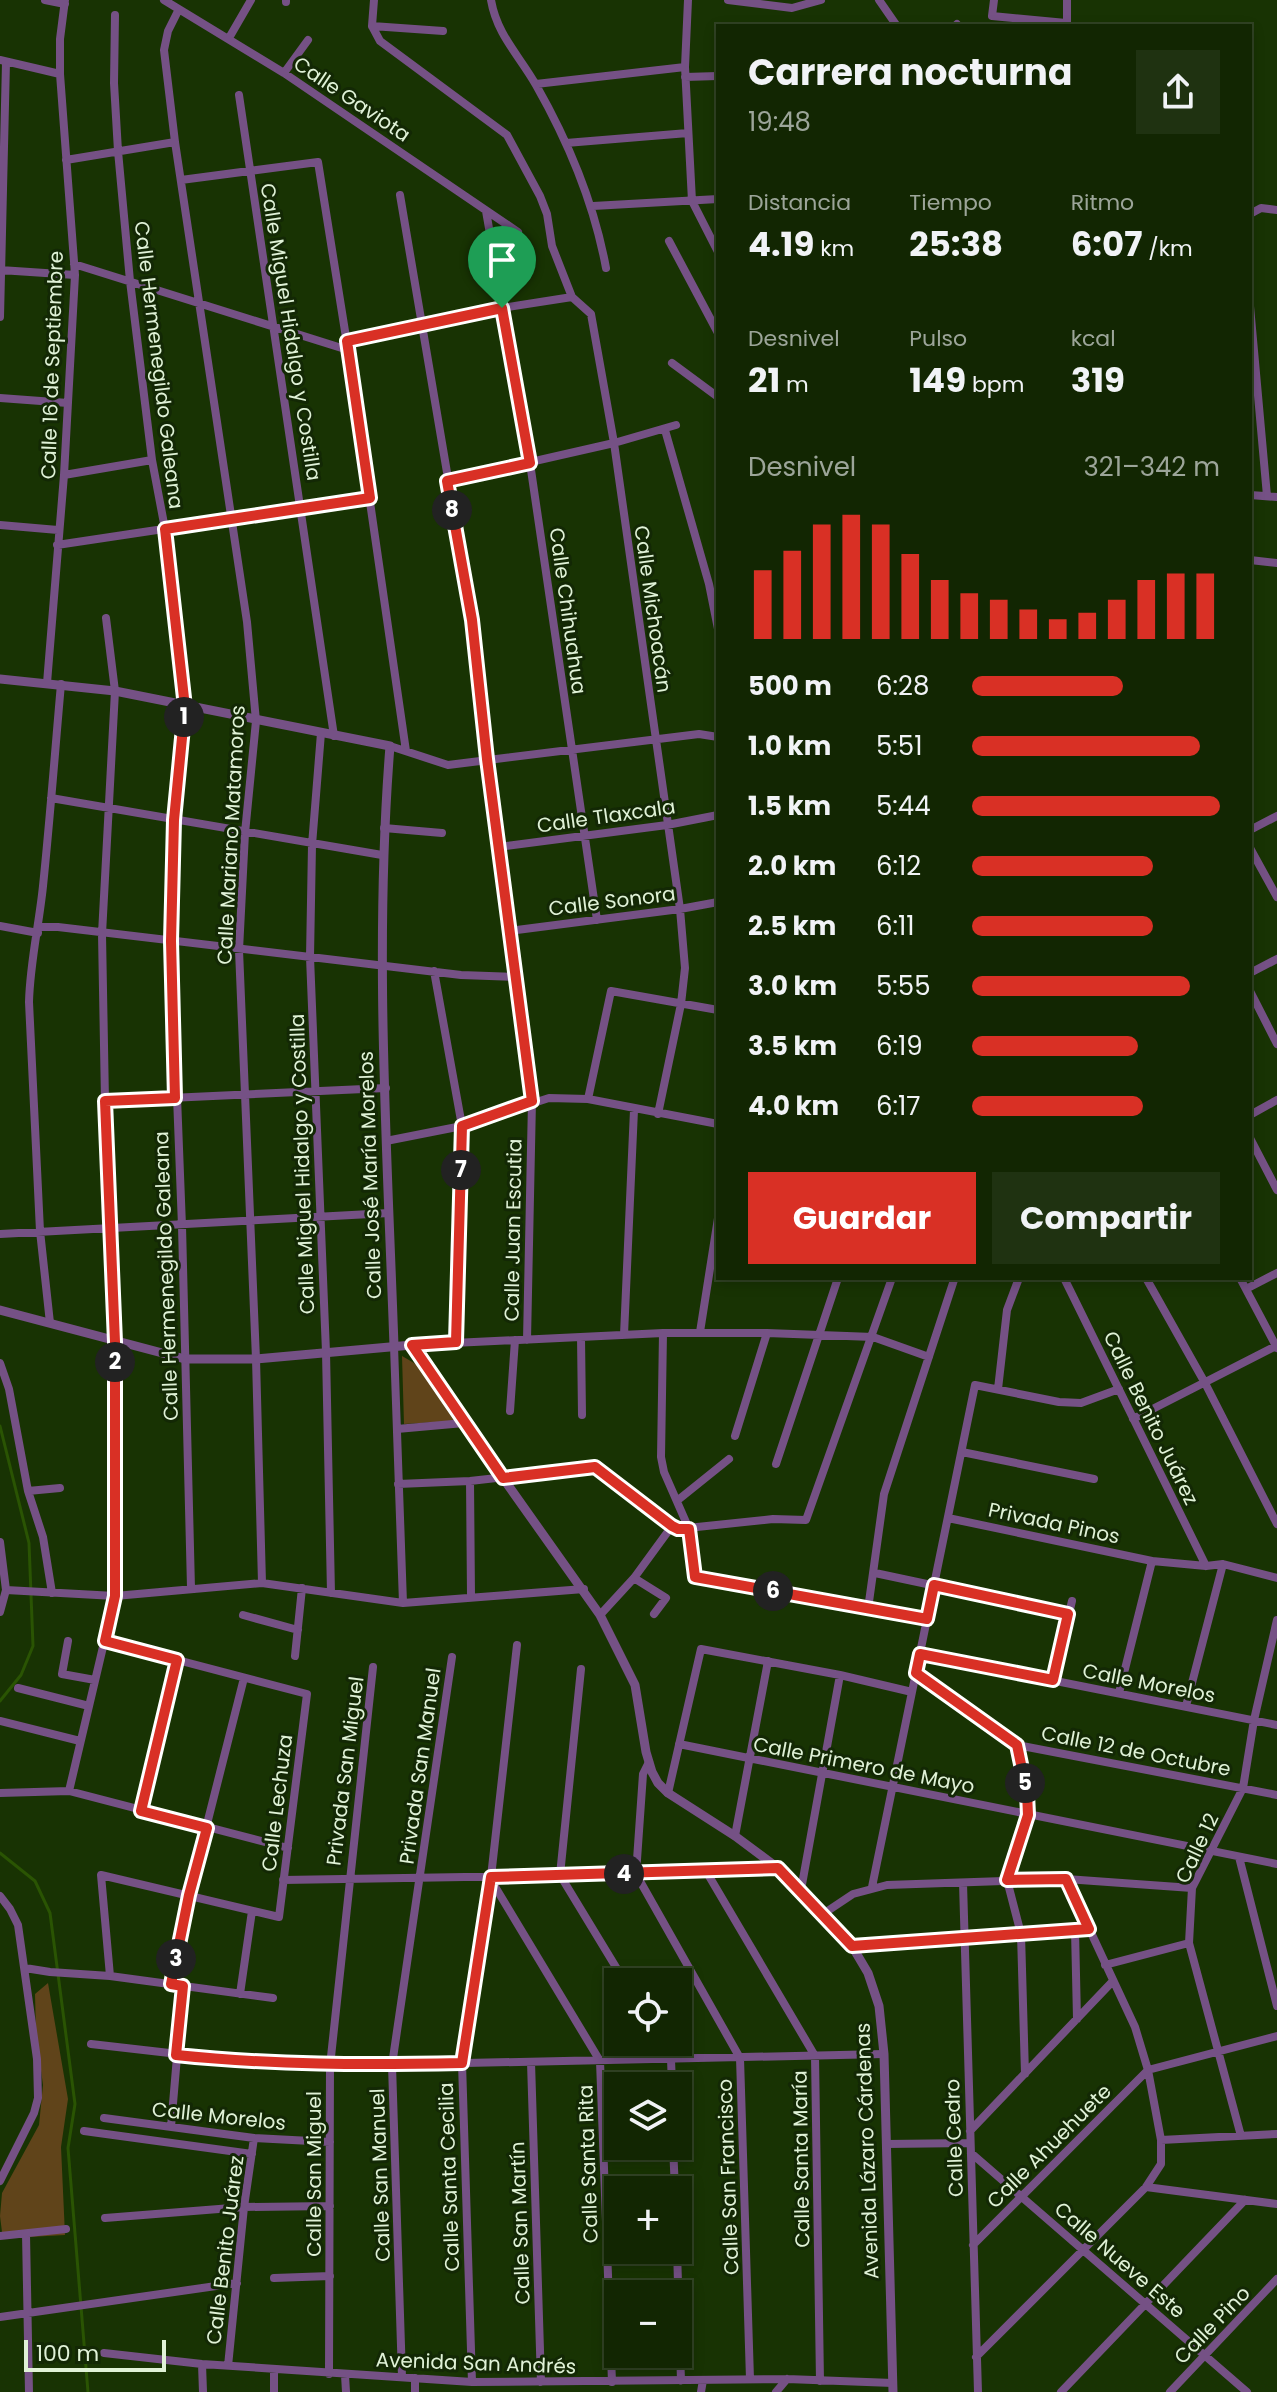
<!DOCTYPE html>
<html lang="es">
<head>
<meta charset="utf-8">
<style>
	:root { --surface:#122602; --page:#1f3211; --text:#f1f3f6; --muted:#9ca599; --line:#314324; --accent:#d93025 }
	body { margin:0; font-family:Poppins,sans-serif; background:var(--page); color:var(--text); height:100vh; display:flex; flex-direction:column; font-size:30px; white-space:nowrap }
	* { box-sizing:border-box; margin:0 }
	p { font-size:26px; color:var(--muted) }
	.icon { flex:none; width:44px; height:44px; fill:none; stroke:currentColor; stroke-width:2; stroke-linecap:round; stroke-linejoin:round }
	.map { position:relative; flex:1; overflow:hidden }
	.details { position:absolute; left:716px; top:24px; width:536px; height:1256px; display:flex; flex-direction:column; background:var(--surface); border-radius:0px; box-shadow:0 4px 12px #0003,0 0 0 2px var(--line) }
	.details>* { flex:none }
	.tools { position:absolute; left:604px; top:1968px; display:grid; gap:16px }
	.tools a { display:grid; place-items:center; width:88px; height:88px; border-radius:0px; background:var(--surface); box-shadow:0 4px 12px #0003,0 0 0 2px var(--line); font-size:40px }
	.scale { position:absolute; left:24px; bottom:20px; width:142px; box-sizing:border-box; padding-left:8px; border:4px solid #e0f2d7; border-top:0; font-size:22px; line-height:28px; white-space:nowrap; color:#e0f2d7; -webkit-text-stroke:6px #132805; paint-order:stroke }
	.pin { position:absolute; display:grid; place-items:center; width:68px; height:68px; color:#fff; margin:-82px -34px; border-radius:50% 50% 50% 0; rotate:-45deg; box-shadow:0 0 8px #0007 }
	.pin .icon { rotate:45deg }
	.km { position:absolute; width:40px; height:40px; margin:-20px; border-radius:50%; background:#222; color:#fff; font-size:22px; line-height:40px; text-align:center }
	.round { display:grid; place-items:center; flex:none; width:84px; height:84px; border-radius:0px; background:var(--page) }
	.head { display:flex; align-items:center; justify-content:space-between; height:136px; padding:0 32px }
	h1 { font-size:36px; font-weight:700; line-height:60px }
	.figures { display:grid; grid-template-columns:repeat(3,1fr); gap:12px; height:136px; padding:8px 32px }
	.figures div { display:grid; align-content:center }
	.figures b { font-size:34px; font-weight:700 }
	.figures small { font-size:22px; font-weight:400 }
	.figures p { font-size:22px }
	.chart { height:224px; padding:16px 32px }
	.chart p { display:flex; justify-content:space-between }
	.chart svg { width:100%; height:144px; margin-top:8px; stroke:var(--accent); stroke-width:6 }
	.cta { display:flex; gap:16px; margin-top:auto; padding:16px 32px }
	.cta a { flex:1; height:92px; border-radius:0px; background:var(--accent); color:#fff; font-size:32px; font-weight:700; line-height:92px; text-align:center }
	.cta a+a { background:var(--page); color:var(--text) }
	ul { padding:0 32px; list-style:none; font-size:26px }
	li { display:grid; grid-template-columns:128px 96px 1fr; align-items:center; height:60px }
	li i { height:20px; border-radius:10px; background:var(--accent) }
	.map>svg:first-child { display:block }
	.green { fill:#60441a }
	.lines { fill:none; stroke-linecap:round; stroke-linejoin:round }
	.stream { stroke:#2a5403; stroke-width:3 }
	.minor { stroke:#755185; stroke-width:8 }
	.tertiary { stroke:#755185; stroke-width:9 }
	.route-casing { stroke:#fff; stroke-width:16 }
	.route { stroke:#d93025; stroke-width:10 }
	.labels { text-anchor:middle; stroke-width:6; stroke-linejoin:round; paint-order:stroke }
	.street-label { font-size:20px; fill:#e0f2d7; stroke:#132805 }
</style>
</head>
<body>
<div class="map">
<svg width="1277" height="2392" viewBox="0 0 1277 2392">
	<rect width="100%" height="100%" fill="#183303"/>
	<path class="green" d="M402 1356 421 1367 454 1421 404 1424Z
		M48 1983 68 2099 61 2147 65 2235 29 2237 2 2232 0 2216 2 2193 39 2125 43 2085 36 2034 35 1994Z"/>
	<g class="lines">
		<path class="stream" d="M0 1426 29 1543 33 1646 21 1675 0 1701
			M0 1853 35 1881 50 1913 75 2104 68 2148 88 2392"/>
		<path class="minor" d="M45 0 65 4
			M164 0 284 73 518 232
			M374 0 372 26 380 41 507 135 540 196 547 214 552 246 572 297 591 314 614 443 680 909 685 968 681 1004 658 1114
			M491 0C497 35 519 55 536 85 569 143 594 203 606 268
			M688 0 685 67 692 201 718 252
			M728 0 792 8 821 0
			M879 0 897 26
			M994 0 992 16 1066 23
			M286 2V0
			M179 9 168 31 164 50 175 142 247 622 256 721 245 833 239 950 256 1359 262 1583
			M115 15 114 83 118 151 130 281 152 460 165 529 185 707 174 820 171 941 182 1226 191 1588
			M372 26 443 31
			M955 26 957 24
			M1067 26V0
			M229 38 251 0
			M0 60 60 74
			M284 73 308 40
			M685 77 718 76
			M536 84 685 67
			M239 95 334 736
			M566 143 688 133
			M66 160 175 142
			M181 180 318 162 348 350 406 751
			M400 195 472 620 487 759 532 1101 527 1340
			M593 206 718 199
			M486 211 530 463 597 920
			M1250 214 1261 208 1277 210
			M669 241 718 333
			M74 264 348 350
			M0 270 75 275
			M1250 306 1267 496
			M0 317 6 62
			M347 341 502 308 572 297
			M672 363 718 397
			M0 398 68 403
			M665 430 709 584 718 629
			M64 475 152 460
			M447 481 614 443 676 425
			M1250 495 1277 497
			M0 525 58 530
			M57 545 370 498
			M1250 560 1277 563
			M47 683 64 475 75 275 60 74V39L65 0
			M321 733 312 845 310 957 326 1352 331 1593
			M390 746 448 765 699 734 718 737
			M51 798 382 855
			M384 828 442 833
			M1250 830 1277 816
			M498 847 667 825 718 815
			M1250 848 1277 897
			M0 926 38 933
			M38 927H58L461 975 516 977
			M509 931 680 909 718 902
			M434 971 462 1126 456 1342
			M1250 973 1277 959
			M1250 991 1277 1044
			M588 1099 611 991 718 1010
			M105 1101 386 1088
			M1250 1115 1277 1100
			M1250 1138 1277 1190
			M386 1141 462 1126 549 1098 588 1099 718 1124
			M0 1234 389 1213
			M1064 1278 1206 1566
			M1146 1278 1205 1383 1277 1524
			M1240 1278 1277 1348
			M1246 1289 1277 1273
			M50 1323 40 1231 29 1002C30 963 39 925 43 886 50 819 55 751 61 684
			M700 1332 718 1218
			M663 1333 661 1457 664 1472 689 1529 695 1577 927 1619
			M624 1335 634 1110
			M581 1337 582 1415
			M412 1345 663 1333H767L873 1337 929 1357
			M394 1346 403 1603
			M0 1363 9 1389 28 1491 43 1537 52 1593
			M998 1389 1007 1310 1019 1278
			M510 1411 515 1340
			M1133 1419 1276 1346
			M397 1429 464 1423
			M735 1436 767 1333
			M962 1452 1094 1479
			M776 1464 838 1278
			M470 1481 471 1596
			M398 1484 470 1481 595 1467 678 1529 773 1519 806 1520 892 1278
			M28 1491 60 1488
			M678 1500 729 1459
			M948 1518 1152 1561 1206 1566 1223 1564 1277 1578
			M0 1542 6 1590 0 1612
			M875 1573 1068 1614
			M634 1578 666 1598 654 1614
			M6 1590 115 1596 262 1583 403 1603 584 1589
			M868 1609 884 1494 954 1280
			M243 1615 298 1630
			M600 1615 634 1578 672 1526
			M68 1641 62 1674 95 1680
			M105 1641 307 1694 279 1917 101 1875 110 1976
			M920 1654 1277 1725
			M295 1656 302 1588
			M581 1669 560 1875 625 1982
			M916 1673 1017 1745 1277 1795
			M1053 1680 1072 1601
			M18 1688 89 1706
			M1119 1693 1152 1561
			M1186 1706 1223 1564
			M0 1721 80 1741
			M679 1744 1277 1864
			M1017 1745 1027 1793 1028 1815 1007 1880 1021 1934 1025 2074
			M649 1762 643 1774 636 1874 740 2058 750 2379
			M69 1791 115 1596V1342L105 1101 102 934 115 691 106 618
			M0 1793 69 1791 288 1848
			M668 1793 701 1649 840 1675 912 1692
			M141 1811 177 1660
			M735 1836 768 1661
			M1239 1857 1277 2006
			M706 1871 815 2056 820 2381
			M283 1880 636 1874 778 1868
			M491 1880 600 2061 612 2382
			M963 1883 978 2392
			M872 1887 975 1385 1059 1402 1081 1403 1119 1389
			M801 1890 840 1675
			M0 1896 10 1909 18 1925 37 2059 38 2098 34 2113 0 2181
			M823 1914 853 1894 887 1885 1066 1879 1192 1888
			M1075 1930 1077 2019
			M852 1946 1089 1929
			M1105 1965 1189 1943
			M25 1968 50 1972 110 1976 273 1998
			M171 1984 189 1895 244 1678
			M240 1994 252 1911
			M660 2042 671 2059 672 2086
			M91 2044 248 2062 330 2066 884 2054
			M531 2062 541 2382
			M104 2118 254 2138 330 2142
			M171 2127 183 1986
			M84 2131 252 2154
			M970 2131 1112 1982
			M1241 2136 1189 1943 1192 1888 1243 1788 1254 1720 1277 1620
			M1161 2140 1277 2134
			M886 2144 970 2143
			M673 2146 675 2190
			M971 2153 1247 2392
			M1146 2187 1277 2204
			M105 2218 244 2207 330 2206
			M26 2234 29 2392
			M0 2236 66 2229
			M973 2245 1148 2070 1277 2036
			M677 2250 681 2381
			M274 2278 330 2276
			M0 2317 237 2283
			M104 2353 202 2364 472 2382 787 2379 893 2383
			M976 2357 1146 2187 1161 2164V2140L1148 2070 1135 2027 1066 1879
			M202 2364 203 2392
			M228 2366 244 2207 254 2138
			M274 2370V2392
			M329 2374 330 2066 373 1667
			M345 2375 346 2392
			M402 2377 392 2065 452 1657
			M415 2378V2392
			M472 2382 462 2063 491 1877 517 1645
			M701 2392 703 2380
			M776 2392 787 2379
			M1061 2392 1245 2200
			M1170 2392 1277 2279"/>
		<path class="tertiary" d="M0 679 115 691 390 746C374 946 387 1146 394 1346
			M0 1310 185 1359H256L412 1345 464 1423 600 1615 635 1685 646 1752 652 1772 658 1783 668 1793 735 1836 778 1868 852 1946 868 1973 879 2006 884 2054 893 2392"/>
	</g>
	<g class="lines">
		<g class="route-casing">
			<path id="route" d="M502 308 530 463 447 481 472 620 487 759 532 1101 462 1126 456 1342 412 1345 503 1478 595 1467 672 1526 678 1529H689L695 1577 927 1619 934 1585 1068 1614 1053 1680 920 1654 916 1673 1017 1745 1027 1793 1028 1815 1007 1880 1066 1879 1089 1929 852 1946 778 1868 491 1877 462 2063C366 2065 272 2065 176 2055L183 1986 171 1984 189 1895 207 1828 141 1811 177 1660 105 1641 115 1596V1342L105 1101 175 1098 171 941 174 820 185 707 165 529 370 498 347 341Z"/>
		</g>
		<use href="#route" class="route"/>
	</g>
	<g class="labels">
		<g class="street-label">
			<text transform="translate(352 99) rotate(34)" y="7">Calle Gaviota</text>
			<text transform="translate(291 332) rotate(81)" y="7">Calle Miguel Hidalgo y Costilla</text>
			<text transform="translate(52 365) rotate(-88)" y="7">Calle 16 de Septiembre</text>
			<text transform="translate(159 365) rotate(83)" y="7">Calle Hermenegildo Galeana</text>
			<text transform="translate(653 609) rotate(82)" y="7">Calle Michoacán</text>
			<text transform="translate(568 611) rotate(82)" y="7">Calle Chihuahua</text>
			<text transform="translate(606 816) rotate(-8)" y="7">Calle Tlaxcala</text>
			<text transform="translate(231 835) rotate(-87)" y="7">Calle Mariano Matamoros</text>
			<text transform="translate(612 901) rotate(-7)" y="7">Calle Sonora</text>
			<text transform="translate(302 1164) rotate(-92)" y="7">Calle Miguel Hidalgo y Costilla</text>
			<text transform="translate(370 1175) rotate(-92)" y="7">Calle José María Morelos</text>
			<text transform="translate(513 1230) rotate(-89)" y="7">Calle Juan Escutia</text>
			<text transform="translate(166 1276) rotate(-92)" y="7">Calle Hermenegildo Galeana</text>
			<text transform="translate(1151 1418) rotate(64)" y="7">Calle Benito Juárez</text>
			<text transform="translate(1054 1523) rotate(12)" y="7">Privada Pinos</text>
			<text transform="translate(1149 1683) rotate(11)" y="7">Calle Morelos</text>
			<text transform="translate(1136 1751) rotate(11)" y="7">Calle 12 de Octubre</text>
			<text transform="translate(864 1765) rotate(11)" y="7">Calle Primero de Mayo</text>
			<text transform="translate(420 1766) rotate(-82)" y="7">Privada San Manuel</text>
			<text transform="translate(345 1771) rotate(-83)" y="7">Privada San Miguel</text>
			<text transform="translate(277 1803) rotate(-83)" y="7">Calle Lechuza</text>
			<text transform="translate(1197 1848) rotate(-65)" y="7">Calle 12</text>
			<text transform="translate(219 2116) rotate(6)" y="7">Calle Morelos</text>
			<text transform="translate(954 2138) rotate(-92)" y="7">Calle Cedro</text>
			<text transform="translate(1049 2146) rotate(-45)" y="7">Calle Ahuehuete</text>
			<text transform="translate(867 2151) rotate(-92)" y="7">Avenida Lázaro Cárdenas</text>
			<text transform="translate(801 2159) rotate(-91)" y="7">Calle Santa María</text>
			<text transform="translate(588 2164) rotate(-92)" y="7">Calle Santa Rita</text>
			<text transform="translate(314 2174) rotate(-90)" y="7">Calle San Miguel</text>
			<text transform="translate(380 2175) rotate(-92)" y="7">Calle San Manuel</text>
			<text transform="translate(449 2177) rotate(-92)" y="7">Calle Santa Cecilia</text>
			<text transform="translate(728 2177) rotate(-92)" y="7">Calle San Francisco</text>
			<text transform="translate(520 2223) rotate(-92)" y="7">Calle San Martín</text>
			<text transform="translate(225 2250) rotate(-83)" y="7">Calle Benito Juárez</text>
			<text transform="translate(1120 2260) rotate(41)" y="7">Calle Nueve Este</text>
			<text transform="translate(1212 2325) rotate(-46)" y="7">Calle Pino</text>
			<text transform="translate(476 2363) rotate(2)" y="7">Avenida San Andrés</text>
		</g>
	</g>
</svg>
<div class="tools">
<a><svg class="icon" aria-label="locate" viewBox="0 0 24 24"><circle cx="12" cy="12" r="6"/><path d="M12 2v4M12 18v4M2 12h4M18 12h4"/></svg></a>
<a><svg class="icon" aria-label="layers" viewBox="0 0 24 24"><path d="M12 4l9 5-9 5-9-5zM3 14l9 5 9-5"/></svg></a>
<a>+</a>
<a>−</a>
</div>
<div class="scale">100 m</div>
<div class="pin" style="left:502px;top:308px;background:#1e9e55"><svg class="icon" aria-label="arrive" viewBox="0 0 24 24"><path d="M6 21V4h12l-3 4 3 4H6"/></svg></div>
<b class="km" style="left:184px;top:717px">1</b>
<b class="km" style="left:115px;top:1362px">2</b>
<b class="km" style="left:176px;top:1959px">3</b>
<b class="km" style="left:624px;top:1874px">4</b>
<b class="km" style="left:1025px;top:1783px">5</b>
<b class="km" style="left:773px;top:1591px">6</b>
<b class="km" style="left:461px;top:1170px">7</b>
<b class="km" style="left:452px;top:510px">8</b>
<section class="details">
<div class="head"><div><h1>Carrera nocturna</h1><p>19:48</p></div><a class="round"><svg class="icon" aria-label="share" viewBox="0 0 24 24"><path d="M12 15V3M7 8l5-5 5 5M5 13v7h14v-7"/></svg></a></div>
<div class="figures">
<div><p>Distancia</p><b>4.19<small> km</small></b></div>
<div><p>Tiempo</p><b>25:38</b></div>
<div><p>Ritmo</p><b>6:07<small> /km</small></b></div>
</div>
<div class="figures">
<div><p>Desnivel</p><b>21<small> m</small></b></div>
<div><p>Pulso</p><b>149<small> bpm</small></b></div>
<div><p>kcal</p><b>319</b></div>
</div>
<div class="chart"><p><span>Desnivel</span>321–342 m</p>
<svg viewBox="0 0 160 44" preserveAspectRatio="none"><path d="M5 44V23M15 44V17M25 44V9M35 44V6M45 44V9M55 44V18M65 44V26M75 44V30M85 44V32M95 44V35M105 44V38M115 44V36M125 44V32M135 44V26M145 44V24M155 44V24"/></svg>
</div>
<ul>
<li><b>500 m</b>6:28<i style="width:61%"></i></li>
<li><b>1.0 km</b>5:51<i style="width:92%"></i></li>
<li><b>1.5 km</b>5:44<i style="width:100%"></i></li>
<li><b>2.0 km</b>6:12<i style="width:73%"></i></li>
<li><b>2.5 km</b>6:11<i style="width:73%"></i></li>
<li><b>3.0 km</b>5:55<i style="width:88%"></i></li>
<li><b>3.5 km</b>6:19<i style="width:67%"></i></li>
<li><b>4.0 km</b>6:17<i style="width:69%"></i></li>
</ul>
<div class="cta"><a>Guardar</a><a>Compartir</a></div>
</section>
</div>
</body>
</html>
